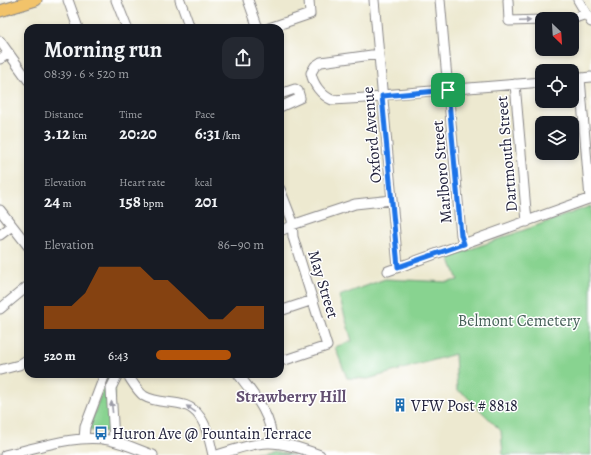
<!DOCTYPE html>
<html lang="en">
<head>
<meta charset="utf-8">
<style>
	:root { --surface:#171b24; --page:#242831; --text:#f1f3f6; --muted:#9ea1a6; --accent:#b45309 }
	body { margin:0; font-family:Alegreya,serif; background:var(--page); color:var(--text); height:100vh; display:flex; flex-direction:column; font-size:15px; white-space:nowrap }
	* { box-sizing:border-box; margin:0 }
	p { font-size:13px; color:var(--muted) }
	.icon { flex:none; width:22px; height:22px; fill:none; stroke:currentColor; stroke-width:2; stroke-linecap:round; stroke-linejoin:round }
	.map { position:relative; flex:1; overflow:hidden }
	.drawer { position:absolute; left:24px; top:24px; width:260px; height:354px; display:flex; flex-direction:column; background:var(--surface); border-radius:12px; box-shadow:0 2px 6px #0003 }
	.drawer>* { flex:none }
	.needle { width:26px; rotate:155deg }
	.buttons { position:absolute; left:535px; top:12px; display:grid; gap:8px }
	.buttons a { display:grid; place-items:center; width:44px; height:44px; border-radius:8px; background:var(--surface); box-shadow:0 2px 6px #0003; font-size:20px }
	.pin { position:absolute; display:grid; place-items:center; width:34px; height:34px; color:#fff; margin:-17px; border-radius:8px; box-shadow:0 2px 6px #0006 }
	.round { display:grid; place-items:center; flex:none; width:42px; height:42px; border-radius:12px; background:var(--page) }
	.headline { display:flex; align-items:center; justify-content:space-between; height:68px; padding:0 20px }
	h1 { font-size:22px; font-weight:700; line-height:30px }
	.figures { display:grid; grid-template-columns:repeat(3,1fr); gap:6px; height:68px; padding:4px 20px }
	.figures div { display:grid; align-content:center }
	.figures b { font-size:17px; font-weight:700 }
	.figures small { font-size:11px; font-weight:400 }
	.figures p { font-size:11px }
	.chart { height:112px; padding:8px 20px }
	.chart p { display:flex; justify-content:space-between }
	.chart svg { width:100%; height:72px; margin-top:4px; fill:var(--accent); opacity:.7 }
	ul { padding:0 20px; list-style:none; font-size:13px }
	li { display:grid; grid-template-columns:64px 48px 1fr; align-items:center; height:30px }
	li i { height:10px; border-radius:5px; background:var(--accent) }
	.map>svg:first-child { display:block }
	.green { fill:#88d390; stroke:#557a66 }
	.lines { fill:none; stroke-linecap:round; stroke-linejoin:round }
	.minor-casing { stroke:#888686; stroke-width:11 }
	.major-casing { stroke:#888686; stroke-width:13 }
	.minor { stroke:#fff; stroke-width:9 }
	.major { stroke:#f2c36a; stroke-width:11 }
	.oneway { fill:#9c9ca7 }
	.route-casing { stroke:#fff; stroke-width:8 }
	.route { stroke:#1a73e8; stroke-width:5 }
	.labels { text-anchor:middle; stroke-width:3; stroke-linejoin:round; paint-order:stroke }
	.street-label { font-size:16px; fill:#22223b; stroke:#fff }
	.park-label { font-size:16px; fill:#466059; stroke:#fff }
	.poi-label { font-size:16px; fill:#22223b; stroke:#fff; text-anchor:start }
	.neighbourhood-label { font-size:17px; font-weight:bold; fill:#645172; stroke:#fff }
</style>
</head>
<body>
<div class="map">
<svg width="591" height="455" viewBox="0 0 591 455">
	<rect width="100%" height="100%" fill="#fff"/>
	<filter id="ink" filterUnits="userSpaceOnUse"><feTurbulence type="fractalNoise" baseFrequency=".025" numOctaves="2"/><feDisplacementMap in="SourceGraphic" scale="8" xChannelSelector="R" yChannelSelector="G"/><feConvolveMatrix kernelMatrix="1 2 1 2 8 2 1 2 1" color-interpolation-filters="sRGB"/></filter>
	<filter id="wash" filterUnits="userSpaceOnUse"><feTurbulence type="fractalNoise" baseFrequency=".012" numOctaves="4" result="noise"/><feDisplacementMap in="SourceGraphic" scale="16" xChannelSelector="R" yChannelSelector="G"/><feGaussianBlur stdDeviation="0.9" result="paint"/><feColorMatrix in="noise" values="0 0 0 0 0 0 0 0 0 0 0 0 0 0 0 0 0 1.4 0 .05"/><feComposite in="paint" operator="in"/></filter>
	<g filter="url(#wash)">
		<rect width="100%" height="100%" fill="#ede9d0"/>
		<path class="green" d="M591 206V455H503L501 431 464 394 457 390 455 354 368 379 347 378 335 347 352 341 339 296 385 279 448 282 458 280 449 257Z
			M108 374H115L112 432 95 430 88 431Z
			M272 451 294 455H242Z"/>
	</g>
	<g filter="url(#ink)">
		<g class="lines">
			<g class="minor-casing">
				<path id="minor" d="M68 0 78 28
					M116 0 127 28
					M180 0 190 28
					M248 0 258 28
					M374 0 398 267
					M440 0 461 235 464 245
					M508 0 509 21 542 20
					M578 0 591 22
					M572 19 586 14
					M269 28 310 14 309 0
					M0 41 28 80
					M379 54 321 62 315 66 311 73C313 84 321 95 332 100L383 97
					M0 59 9 53
					M580 78 590 199
					M572 79 591 77
					M515 84 527 222
					M280 94 295 89 298 91 300 98 280 107
					M382 95 542 82
					M280 189 292 220 293 237 327 346 285 360
					M0 210 28 246
					M292 225 355 204 392 200
					M280 231 292 226
					M0 235 12 226
					M388 271 591 198
					M0 309 28 286
					M280 311 313 300
					M0 370 19 365 28 359
					M127 374C132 381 137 391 144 396 162 407 186 396 200 417 208 428 210 443 213 455
					M238 374C254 395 272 415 272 442
					M84 439 85 427 105 374
					M114 441 111 388 118 374
					M5 455C38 448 75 434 109 440 124 443 139 450 153 455
					M217 455C264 440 273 438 320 455"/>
			</g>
			<g class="major-casing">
				<path id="major" d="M0 11 36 0"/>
			</g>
			<use href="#minor" class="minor"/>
			<use href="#major" class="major"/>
		</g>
		<defs><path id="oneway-solid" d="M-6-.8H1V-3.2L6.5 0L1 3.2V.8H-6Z"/></defs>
		<g class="oneway">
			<use href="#oneway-solid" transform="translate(525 21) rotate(-2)"/>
			<use href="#oneway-solid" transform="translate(112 407) rotate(-96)"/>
			<use href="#oneway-solid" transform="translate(191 409) rotate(-145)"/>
		</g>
	</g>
	<g class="lines" filter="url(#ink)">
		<g class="route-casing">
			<path id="route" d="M448 90 461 235 464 244 398 267 382 96Z"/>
		</g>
		<use href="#route" class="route"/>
	</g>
	<defs>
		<g id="building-bare" transform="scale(1.08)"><path d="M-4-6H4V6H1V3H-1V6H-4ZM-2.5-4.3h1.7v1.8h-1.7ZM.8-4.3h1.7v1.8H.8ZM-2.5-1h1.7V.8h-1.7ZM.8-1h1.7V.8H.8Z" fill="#1f6fb2" stroke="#fff" stroke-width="2.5" paint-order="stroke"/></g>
		<g id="bus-bare" transform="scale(1.08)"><path d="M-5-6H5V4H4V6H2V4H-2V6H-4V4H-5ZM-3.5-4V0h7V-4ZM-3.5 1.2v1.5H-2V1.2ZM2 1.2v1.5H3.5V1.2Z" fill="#1f6fb2" stroke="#fff" stroke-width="2.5" paint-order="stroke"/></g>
	</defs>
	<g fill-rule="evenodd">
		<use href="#building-bare" x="400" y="405"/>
		<use href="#bus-bare" x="101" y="433"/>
	</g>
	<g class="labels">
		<g class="street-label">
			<text transform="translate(371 135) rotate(-95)" y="6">Oxford Avenue</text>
			<text transform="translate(506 154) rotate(-95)" y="6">Dartmouth Street</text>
			<text transform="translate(441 172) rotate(-95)" y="6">Marlboro Street</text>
			<text transform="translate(324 284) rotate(73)" y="6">May Street</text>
		</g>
		<g class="park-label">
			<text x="519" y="326">Belmont Cemetery</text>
		</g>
		<g class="poi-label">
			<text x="411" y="411">VFW Post # 8818</text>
			<text x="112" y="439">Huron Ave @ Fountain Terrace</text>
		</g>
		<g class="neighbourhood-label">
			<text x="291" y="402">Strawberry Hill</text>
		</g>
	</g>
</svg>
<div class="buttons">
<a><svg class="needle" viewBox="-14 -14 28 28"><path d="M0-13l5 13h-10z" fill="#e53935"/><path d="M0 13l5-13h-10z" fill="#9ea1a6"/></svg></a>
<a><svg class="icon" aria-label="locate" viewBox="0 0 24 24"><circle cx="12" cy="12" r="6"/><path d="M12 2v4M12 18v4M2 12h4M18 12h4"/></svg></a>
<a><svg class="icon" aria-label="layers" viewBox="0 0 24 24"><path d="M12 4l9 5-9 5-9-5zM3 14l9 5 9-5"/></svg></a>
</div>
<div class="pin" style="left:448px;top:90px;background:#1e9e55"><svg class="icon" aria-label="arrive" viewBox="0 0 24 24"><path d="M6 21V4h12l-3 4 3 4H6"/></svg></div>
<section class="drawer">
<div class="headline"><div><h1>Morning run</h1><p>08:39 · 6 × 520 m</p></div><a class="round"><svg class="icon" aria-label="share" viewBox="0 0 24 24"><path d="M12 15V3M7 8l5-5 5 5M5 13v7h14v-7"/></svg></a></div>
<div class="figures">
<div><p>Distance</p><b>3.12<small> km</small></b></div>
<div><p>Time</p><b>20:20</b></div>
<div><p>Pace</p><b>6:31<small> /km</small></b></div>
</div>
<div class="figures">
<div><p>Elevation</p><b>24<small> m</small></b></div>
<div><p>Heart rate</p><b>158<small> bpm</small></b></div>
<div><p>kcal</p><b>201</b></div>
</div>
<div class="chart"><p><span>Elevation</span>86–90 m</p>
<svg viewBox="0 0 160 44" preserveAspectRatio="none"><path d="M0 44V30L10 30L20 30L30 22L40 6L50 6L60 6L70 6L80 14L90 14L100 22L110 30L120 38L130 38L140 30L150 30L160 30V44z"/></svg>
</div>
<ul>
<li><b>520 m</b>6:43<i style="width:69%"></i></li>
</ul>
</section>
</div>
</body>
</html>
